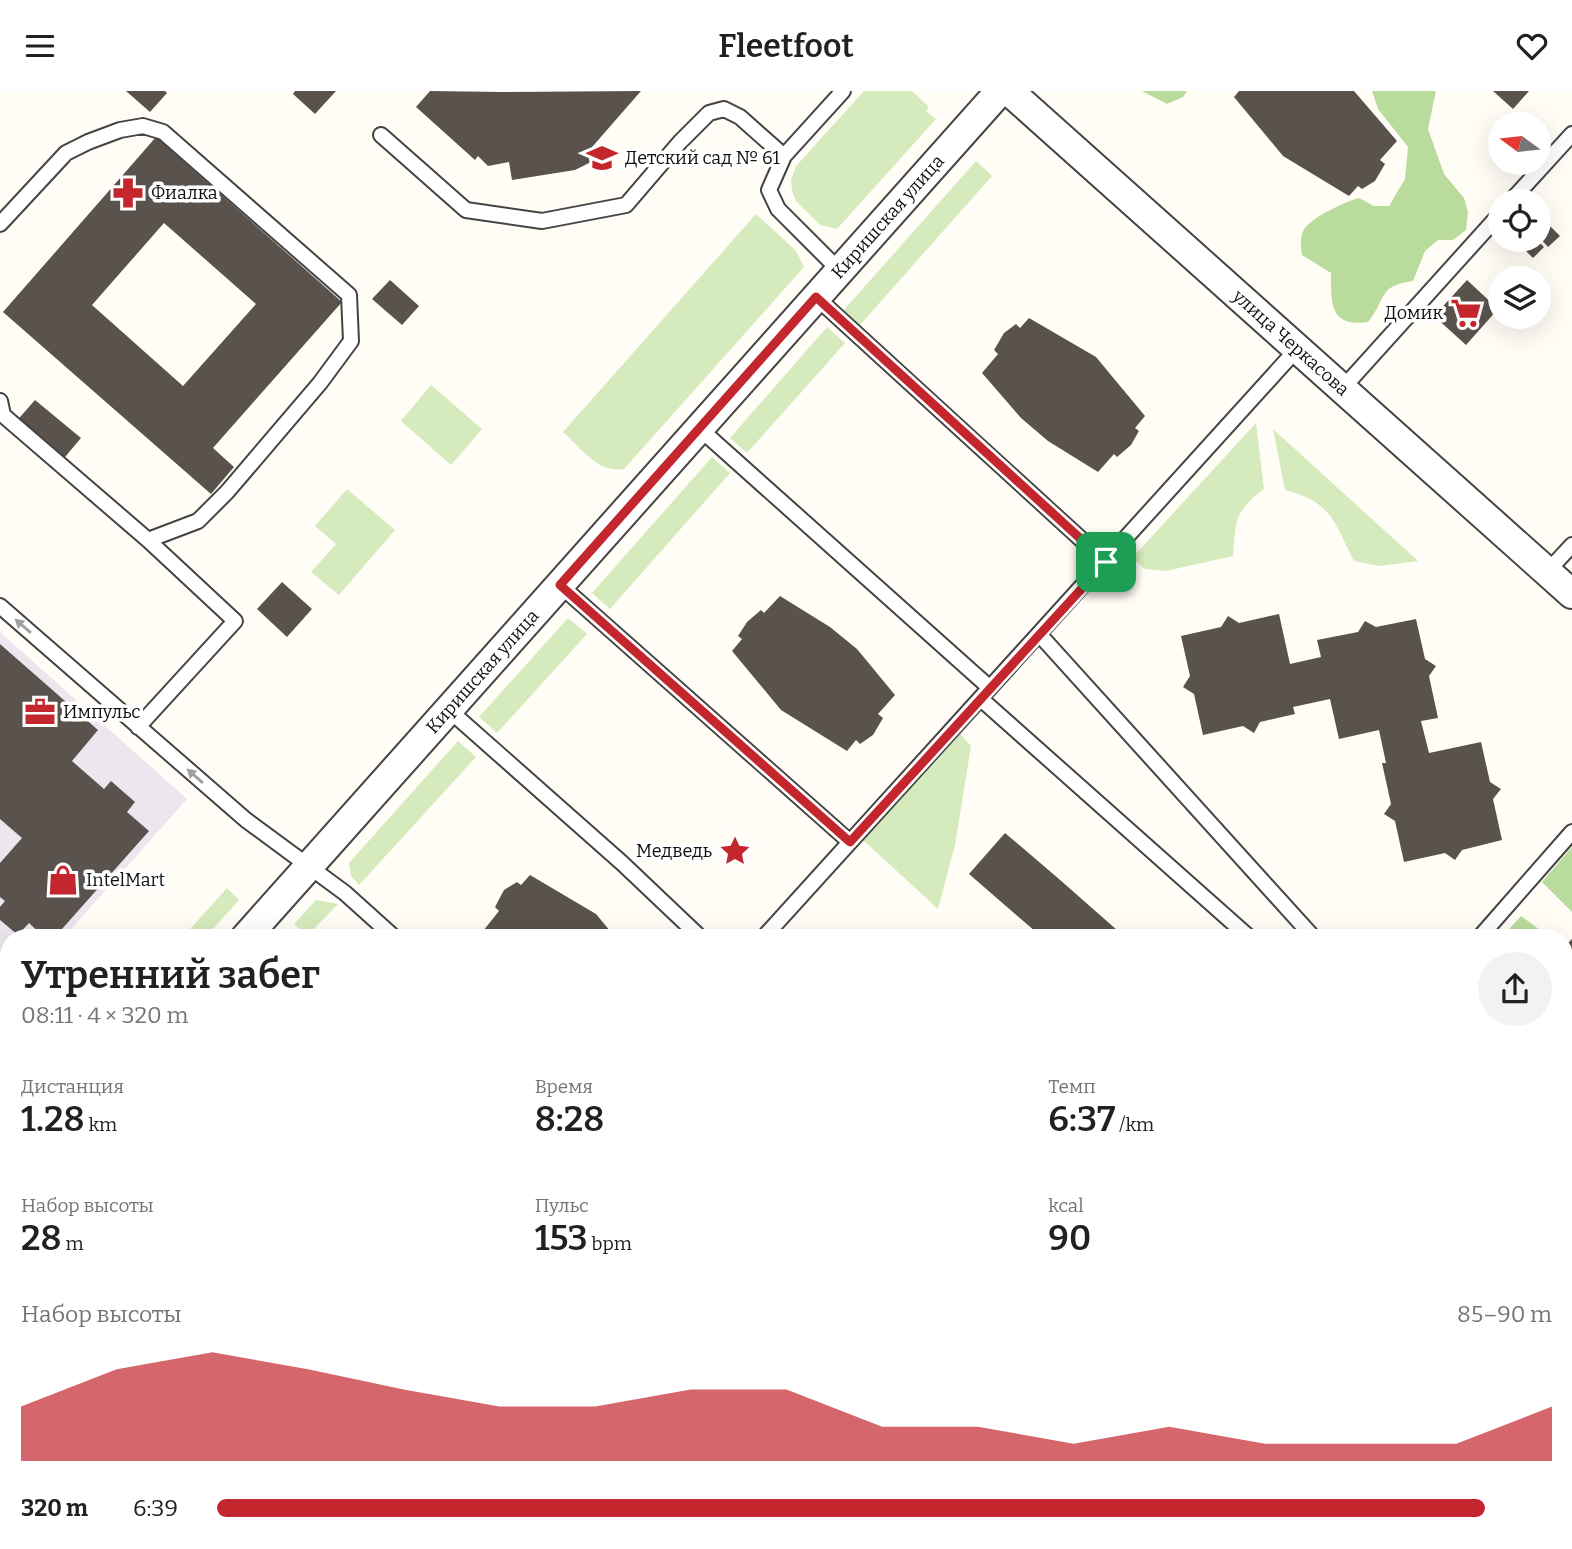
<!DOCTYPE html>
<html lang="ru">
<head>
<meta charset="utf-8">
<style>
	:root { --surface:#fff; --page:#f2f2f2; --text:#202124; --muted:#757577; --accent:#c4262e }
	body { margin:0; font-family:Bitter,serif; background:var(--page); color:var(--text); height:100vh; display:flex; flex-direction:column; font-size:26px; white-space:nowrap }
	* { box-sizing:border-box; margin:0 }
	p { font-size:23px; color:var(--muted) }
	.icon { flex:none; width:38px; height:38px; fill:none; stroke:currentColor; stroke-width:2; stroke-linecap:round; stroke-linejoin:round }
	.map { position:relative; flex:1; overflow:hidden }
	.sheet { position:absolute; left:0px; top:838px; width:1573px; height:621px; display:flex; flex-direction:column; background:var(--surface); border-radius:28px 28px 0 0; box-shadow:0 7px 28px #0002 }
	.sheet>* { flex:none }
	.needle { width:46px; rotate:285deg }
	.tools { position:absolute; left:1488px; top:21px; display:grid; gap:14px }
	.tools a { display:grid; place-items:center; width:63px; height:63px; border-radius:50%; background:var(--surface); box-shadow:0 7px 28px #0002; font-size:35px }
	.pin { position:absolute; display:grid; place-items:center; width:60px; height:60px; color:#fff; margin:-30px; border-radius:14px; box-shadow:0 4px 10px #0006 }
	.round { display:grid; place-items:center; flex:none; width:74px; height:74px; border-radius:37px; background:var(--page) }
	.overview { display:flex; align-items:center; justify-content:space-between; height:119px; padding:0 21px }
	h1 { font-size:38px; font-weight:600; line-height:52px }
	.figures { display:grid; grid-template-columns:repeat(3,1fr); gap:10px; height:119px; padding:7px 21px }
	.figures div { display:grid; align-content:center }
	.figures b { font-size:35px; font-weight:600 }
	.figures small { font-size:19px; font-weight:400 }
	.figures p { font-size:19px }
	.chart { height:196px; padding:14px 21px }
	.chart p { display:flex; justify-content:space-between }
	.chart svg { width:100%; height:126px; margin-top:7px; fill:var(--accent); opacity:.7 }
	ul { padding:0 21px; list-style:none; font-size:23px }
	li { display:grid; grid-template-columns:112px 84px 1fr; align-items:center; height:52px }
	li i { height:18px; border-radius:9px; background:var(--accent) }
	header { display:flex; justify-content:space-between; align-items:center; height:91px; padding:0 21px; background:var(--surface); font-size:32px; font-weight:600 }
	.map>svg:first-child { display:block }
	.industrial { fill:#eee6ef }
	.green { fill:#d5ebbd }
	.forest { fill:#b9dc9c }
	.building { fill:#5a524d; fill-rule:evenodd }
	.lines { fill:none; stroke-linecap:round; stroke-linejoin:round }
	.service-casing { stroke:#444; stroke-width:18 }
	.minor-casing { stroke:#444; stroke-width:32 }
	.service { stroke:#fff; stroke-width:14 }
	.minor { stroke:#fff; stroke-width:28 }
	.oneway { fill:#a0a0a0 }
	.route-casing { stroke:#fff; stroke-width:14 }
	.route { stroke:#c4262e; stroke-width:9 }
	.labels { text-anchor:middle; stroke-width:7; stroke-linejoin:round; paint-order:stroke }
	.poi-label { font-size:18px; fill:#111; stroke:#fff; text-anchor:start }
	.street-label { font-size:18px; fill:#111; stroke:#fff }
</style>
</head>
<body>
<header><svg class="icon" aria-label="menu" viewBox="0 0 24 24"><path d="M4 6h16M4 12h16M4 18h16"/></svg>Fleetfoot<svg class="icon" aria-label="heart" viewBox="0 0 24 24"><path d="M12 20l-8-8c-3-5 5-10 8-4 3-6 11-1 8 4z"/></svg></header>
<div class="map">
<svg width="1572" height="1458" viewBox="0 0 1572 1458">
	<rect width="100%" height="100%" fill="#fffdf5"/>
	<path class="industrial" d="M0 541 187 708 63 847H9V908L0 918Z"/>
	<path class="green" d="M864 0H912L929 16 926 20 936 28 837 138 820 134 796 110 792 100 791 89 796 75Z
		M976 70 992 85 860 234 843 220Z
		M756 123 796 160 804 176 624 378C598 383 581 357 563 341Z
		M827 236 845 252 747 362 730 347Z
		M431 294 482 338 451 374 401 330Z
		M1256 332 1264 398C1234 421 1236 429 1233 465L1166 480 1145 478 1132 467Z
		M1273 338 1418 470 1380 475 1354 470C1334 431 1332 411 1285 399Z
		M712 366 730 382 610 518 592 502Z
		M347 398 395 439 339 504 311 481 336 453 315 435Z
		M568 527 587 543 497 642 479 626Z
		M958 640 971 655 955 754 938 818 862 748Z
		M458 650 476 666 359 794 351 785 349 772Z
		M227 797 239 809 205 847H182Z
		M316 809 338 813 307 845 294 833Z
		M9 1043V1067L0 1077V1053Z
		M9 1153V1180L0 1190V1163Z
		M423 1451H495L503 1458H417Z
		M1213 1451H1313L1306 1458H1222Z
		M1453 1451H1540L1548 1458H1462Z"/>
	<path class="forest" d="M1142 0H1187L1183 6 1167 13Z
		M1372 0H1436L1428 38 1444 83 1464 107 1468 121 1466 139 1453 149H1438L1425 160 1413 190C1377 195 1387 208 1368 231 1329 236 1331 212 1331 182L1302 164C1301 155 1299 145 1305 137 1313 126 1346 110 1359 107L1374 115H1389L1405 88 1408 56 1378 18Z
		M1572 756V821L1542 791Z
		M1521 825 1551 847H1501Z
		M1572 947V990L1565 998V955Z
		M1565 1390 1572 1396V1458L1561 1451H1564Z"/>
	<path class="building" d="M126 0H165L167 2 150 21Z
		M295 0H336L315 23 293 3Z
		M430 0 501 1 641 0 586 63 591 71 575 79 512 89 509 71 488 75 478 65 475 69 416 16Z
		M1239 0H1354L1397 50 1380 69 1385 73 1375 90 1362 98 1358 95 1349 105 1283 65 1234 6Z
		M1493 0H1529L1513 18Z
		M156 46 342 211 213 357 234 376 211 403 3 221ZM164 132 256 213 183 295 92 214Z
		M1542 127 1560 145 1548 156 1538 145V130Z
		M1515 149H1537L1544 156 1533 167Z
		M390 189 419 215 402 234 372 208Z
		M1467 189 1498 218 1466 254 1434 225Z
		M1029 227 1096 266 1145 325 1135 337 1139 340 1131 354 1117 366 1114 363 1098 381 1048 350 1021 327 982 282 998 263 994 259 1004 242 1016 233 1020 237Z
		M35 309 81 347 60 372 14 333Z
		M282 491 312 518 287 546 257 518Z
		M780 505 830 536 857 558 895 604 878 623 883 627 873 644 860 653 856 649 847 660 781 619 732 560 742 548 738 545 747 531 761 519 764 522Z
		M1279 523 1290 573 1321 566 1317 549 1358 541 1365 530 1376 536 1416 528 1425 568 1436 575 1429 585 1438 627 1421 630 1429 662 1481 651 1490 691 1501 698 1493 708 1502 749 1462 759 1455 769 1445 762 1404 771 1395 730 1384 723 1391 713 1382 672H1386L1379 639 1339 648 1330 608 1293 616 1295 623 1260 631 1254 642 1243 635 1203 644 1194 603 1183 596 1190 585 1181 545 1221 536 1228 525 1239 532Z
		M0 553 98 639 72 670 104 698 111 690 135 711 127 721 149 740 54 847H45L29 832 18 844 0 829V816L5 810 0 806V772L22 747 0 728Z
		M1005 742 1059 788 1126 847H1043L969 783Z
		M530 784 596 823 616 847H489L483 840 499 820 495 816 504 799 517 791 521 794Z
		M1572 848V934L1564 942V856Z
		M1564 1248 1572 1255V1329L1564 1322Z
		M9 1272V1361L0 1371V1281Z
		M243 1451H307L301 1458H237Z
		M888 1451H959L952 1458H896Z"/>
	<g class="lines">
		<g class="service-casing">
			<path id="service" d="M381 44 466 119 542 130 626 114 680 51 709 22 724 18 740 26 784 65
				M1511 110 1572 43
				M0 133 66 62 88 51 120 39 143 35 163 41 349 204 351 250 320 292 227 401 198 430 148 449
				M840 180 778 118 769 99 784 65 843 0
				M816 206 1106 471
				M1342 298 1500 123
				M0 310 3 324 148 449 235 530 138 636
				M699 337 990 597
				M1547 481 1572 454
				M560 494 850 751
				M0 515 246 729 345 802 395 847
				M1039 543 1314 847
				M981 608 1250 847
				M449 619 622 772 701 847
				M763 847 1297 258
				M1479 847 1572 741
				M0 967 9 975
				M179 1458 186 1451
				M1163 1458 1165 1451"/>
		</g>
		<g class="minor-casing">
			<g id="minor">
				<path id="s1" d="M1009 0 1572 503"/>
				<path id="s2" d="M245 847 1000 0"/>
				<path d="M0 1121 9 1111"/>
			</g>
		</g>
		<use href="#service" class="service"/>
		<use href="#minor" class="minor"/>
	</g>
	<defs><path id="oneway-solid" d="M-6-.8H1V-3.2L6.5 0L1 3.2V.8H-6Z" transform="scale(1.75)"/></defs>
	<g class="oneway">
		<use href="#oneway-solid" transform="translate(23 535) rotate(-139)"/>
		<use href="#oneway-solid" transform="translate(195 685) rotate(-139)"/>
	</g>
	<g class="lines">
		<g class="route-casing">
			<path id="route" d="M816 206 1106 471 850 751 560 494Z"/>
		</g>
		<use href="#route" class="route"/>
	</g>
	<defs>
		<g id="school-bare" transform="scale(2.415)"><path d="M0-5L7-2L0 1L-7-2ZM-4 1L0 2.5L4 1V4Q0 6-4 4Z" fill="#c4262e" stroke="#fff" stroke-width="2.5" paint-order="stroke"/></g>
		<g id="pharmacy-bare" transform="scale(2.415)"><path d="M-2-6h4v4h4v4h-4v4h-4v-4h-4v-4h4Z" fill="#c4262e" stroke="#fff" stroke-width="2.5" paint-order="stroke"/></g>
		<g id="supermarket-bare" transform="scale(2.415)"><path d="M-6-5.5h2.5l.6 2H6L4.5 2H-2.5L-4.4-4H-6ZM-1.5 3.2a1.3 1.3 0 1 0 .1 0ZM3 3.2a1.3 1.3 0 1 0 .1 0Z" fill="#c4262e" stroke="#fff" stroke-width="2.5" paint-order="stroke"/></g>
		<g id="office-bare" transform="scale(2.415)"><path d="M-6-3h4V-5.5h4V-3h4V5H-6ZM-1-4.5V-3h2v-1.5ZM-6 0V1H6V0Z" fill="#c4262e" stroke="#fff" stroke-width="2.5" paint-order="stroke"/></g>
		<g id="sight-bare" transform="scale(2.415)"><path d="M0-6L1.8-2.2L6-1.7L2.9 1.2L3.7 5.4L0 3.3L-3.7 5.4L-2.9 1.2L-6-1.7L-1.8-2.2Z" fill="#c4262e" stroke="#fff" stroke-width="2.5" paint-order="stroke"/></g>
		<g id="shop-bare" transform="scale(2.415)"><path d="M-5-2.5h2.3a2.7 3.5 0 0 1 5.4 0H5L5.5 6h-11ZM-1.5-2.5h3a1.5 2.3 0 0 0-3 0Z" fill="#c4262e" stroke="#fff" stroke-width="2.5" paint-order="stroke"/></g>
	</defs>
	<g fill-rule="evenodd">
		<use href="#school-bare" x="602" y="67"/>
		<use href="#pharmacy-bare" x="128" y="102"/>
		<use href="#supermarket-bare" x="1466" y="222"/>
		<use href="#office-bare" x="40" y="621"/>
		<use href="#sight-bare" x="735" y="760"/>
		<use href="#shop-bare" x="63" y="789"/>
	</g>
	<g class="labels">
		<g class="poi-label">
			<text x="625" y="73">Детский сад № 61</text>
			<text x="151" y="108">Фиалка</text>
			<text x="1443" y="228" text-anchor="end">Домик</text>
			<text x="63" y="627">Импульс</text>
			<text x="712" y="766" text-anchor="end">Медведь</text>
			<text x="86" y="795">IntelMart</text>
		</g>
		<g class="street-label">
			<text dy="6" stroke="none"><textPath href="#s2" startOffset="966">Киришская улица</textPath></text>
			<text dy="6" stroke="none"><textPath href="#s1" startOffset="378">улица Черкасова</textPath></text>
			<text dy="6" stroke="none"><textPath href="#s2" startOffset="357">Киришская улица</textPath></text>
		</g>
	</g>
</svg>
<div class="tools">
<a><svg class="needle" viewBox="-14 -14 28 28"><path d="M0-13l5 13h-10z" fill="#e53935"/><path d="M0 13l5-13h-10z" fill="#757577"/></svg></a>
<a><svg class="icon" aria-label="locate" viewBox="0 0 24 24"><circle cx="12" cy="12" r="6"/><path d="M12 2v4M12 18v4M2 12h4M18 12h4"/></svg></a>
<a><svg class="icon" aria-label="layers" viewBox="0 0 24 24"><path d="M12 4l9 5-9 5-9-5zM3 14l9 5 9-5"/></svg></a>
</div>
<div class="pin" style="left:1106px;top:471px;background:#1e9e55"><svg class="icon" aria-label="arrive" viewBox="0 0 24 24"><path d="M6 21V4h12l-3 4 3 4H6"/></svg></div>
<section class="sheet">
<div class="overview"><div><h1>Утренний забег</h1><p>08:11 · 4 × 320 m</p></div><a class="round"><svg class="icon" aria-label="share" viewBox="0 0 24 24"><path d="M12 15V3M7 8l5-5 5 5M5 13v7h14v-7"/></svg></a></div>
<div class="figures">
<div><p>Дистанция</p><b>1.28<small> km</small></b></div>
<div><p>Время</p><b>8:28</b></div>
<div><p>Темп</p><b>6:37<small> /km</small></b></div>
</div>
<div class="figures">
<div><p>Набор высоты</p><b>28<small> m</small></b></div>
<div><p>Пульс</p><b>153<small> bpm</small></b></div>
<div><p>kcal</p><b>90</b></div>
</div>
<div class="chart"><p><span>Набор высоты</span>85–90 m</p>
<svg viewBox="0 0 160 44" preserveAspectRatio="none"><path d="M0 44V25L10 12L20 6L30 12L40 19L50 25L60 25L70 19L80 19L90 32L100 32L110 38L120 32L130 38L140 38L150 38L160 25V44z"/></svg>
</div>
<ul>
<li><b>320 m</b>6:39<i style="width:95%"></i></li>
</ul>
</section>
</div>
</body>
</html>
